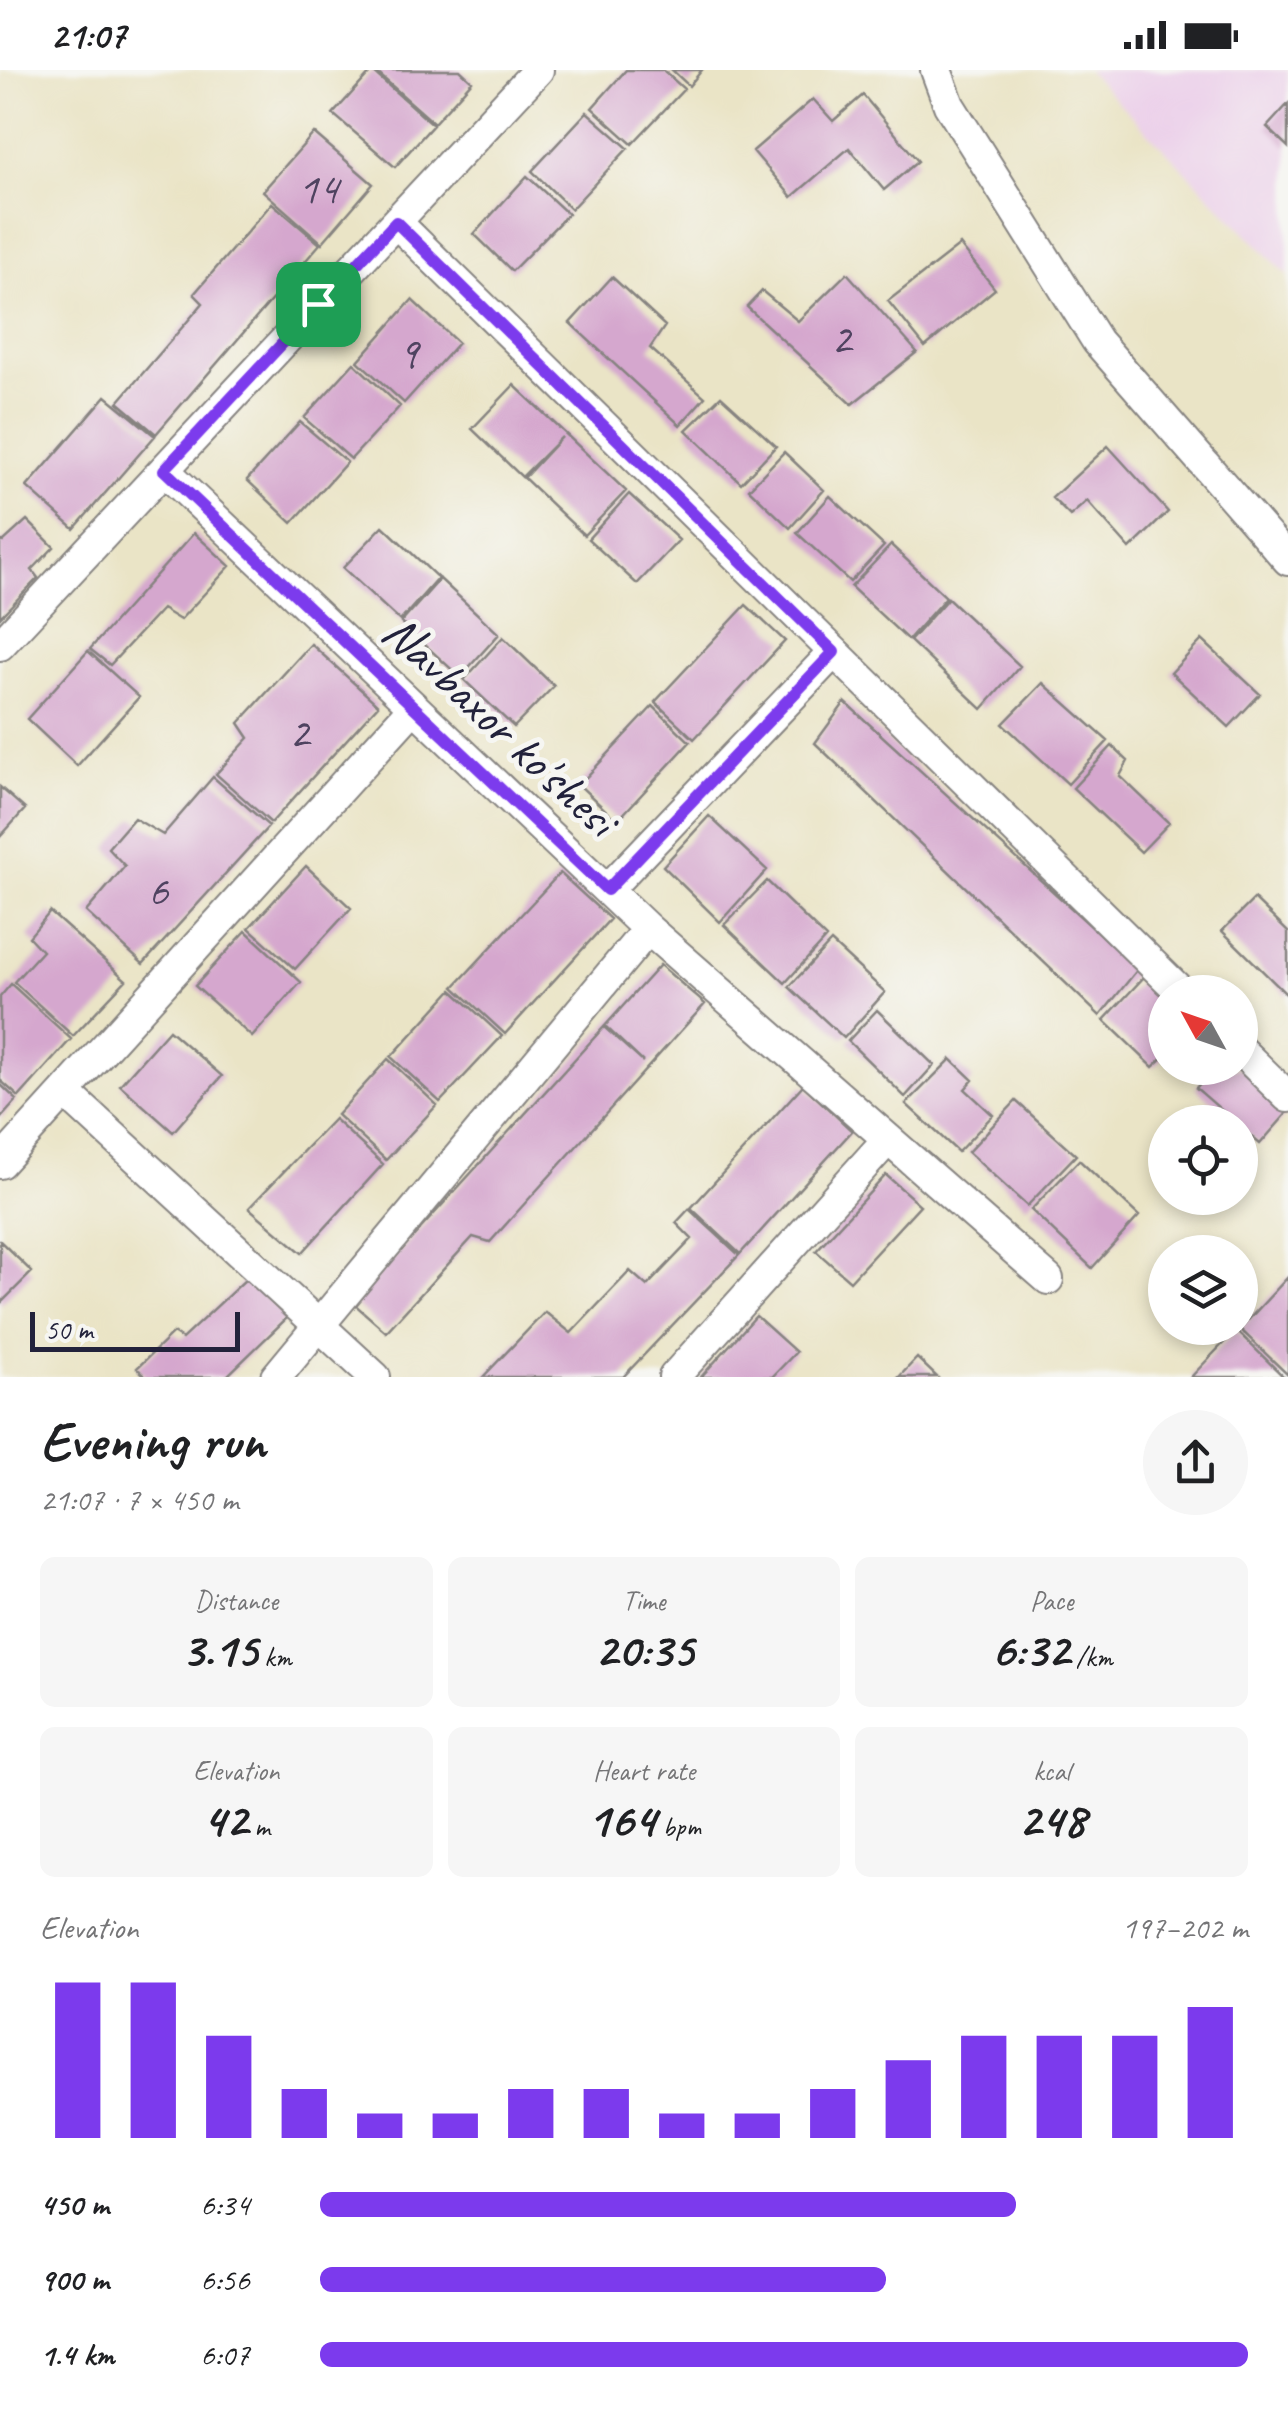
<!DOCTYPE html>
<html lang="en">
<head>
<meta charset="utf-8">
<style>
	:root { --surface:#fff; --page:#f6f6f6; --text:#202124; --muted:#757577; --accent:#7c3aed }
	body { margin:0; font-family:Caveat,sans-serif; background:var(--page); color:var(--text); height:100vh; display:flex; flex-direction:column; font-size:38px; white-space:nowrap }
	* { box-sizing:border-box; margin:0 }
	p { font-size:32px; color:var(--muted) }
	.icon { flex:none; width:55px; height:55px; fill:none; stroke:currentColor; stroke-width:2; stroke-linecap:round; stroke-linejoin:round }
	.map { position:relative; height:1307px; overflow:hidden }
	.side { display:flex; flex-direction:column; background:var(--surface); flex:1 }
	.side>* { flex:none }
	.needle { width:65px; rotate:310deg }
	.buttons { position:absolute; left:1148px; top:905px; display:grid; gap:20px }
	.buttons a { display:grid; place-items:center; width:110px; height:110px; border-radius:50%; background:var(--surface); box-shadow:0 5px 15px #0003; font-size:50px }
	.scale { position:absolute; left:30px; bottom:25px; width:210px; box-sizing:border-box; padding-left:10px; border:5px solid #22223b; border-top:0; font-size:28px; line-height:35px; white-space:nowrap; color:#22223b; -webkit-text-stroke:8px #f6f6f2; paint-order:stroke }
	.pin { position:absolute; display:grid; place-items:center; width:85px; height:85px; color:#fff; margin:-42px; border-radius:20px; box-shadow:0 5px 15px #0006 }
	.round { display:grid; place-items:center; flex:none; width:105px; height:105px; border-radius:52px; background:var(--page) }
	.overview { display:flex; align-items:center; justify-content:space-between; height:170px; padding:0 40px }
	h1 { font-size:55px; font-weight:700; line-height:75px }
	.stats { display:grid; grid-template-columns:repeat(3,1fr); gap:15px; height:170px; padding:10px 40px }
	.stats div { display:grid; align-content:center; border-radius:15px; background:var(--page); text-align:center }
	.stats b { font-size:50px; font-weight:700 }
	.stats small { font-size:28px; font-weight:400 }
	.stats p { font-size:28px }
	.chart { height:280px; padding:20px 40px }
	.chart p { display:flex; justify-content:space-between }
	.chart svg { width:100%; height:180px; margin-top:10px; stroke:var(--accent); stroke-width:6 }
	ul { padding:0 40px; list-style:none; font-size:32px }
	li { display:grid; grid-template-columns:160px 120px 1fr; align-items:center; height:75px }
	li i { height:25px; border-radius:12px; background:var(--accent) }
	.status { display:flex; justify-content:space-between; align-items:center; height:70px; padding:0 50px; background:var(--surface); direction:ltr }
	.status svg { height:28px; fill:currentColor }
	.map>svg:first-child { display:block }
	.built { fill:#ecd1ea }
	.building { fill:#d5a7ce }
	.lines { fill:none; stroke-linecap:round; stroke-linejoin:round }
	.minor-casing { stroke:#868380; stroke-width:34 }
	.minor { stroke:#fff; stroke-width:30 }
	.route-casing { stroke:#fff; stroke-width:20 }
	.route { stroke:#7c3aed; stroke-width:12 }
	.labels { text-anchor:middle; stroke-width:10; stroke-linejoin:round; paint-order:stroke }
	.number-label { font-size:45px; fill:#4f4360 }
	.street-label { font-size:50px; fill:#22223b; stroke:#f6f6f2 }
</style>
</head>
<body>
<div class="status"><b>21:07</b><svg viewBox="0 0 49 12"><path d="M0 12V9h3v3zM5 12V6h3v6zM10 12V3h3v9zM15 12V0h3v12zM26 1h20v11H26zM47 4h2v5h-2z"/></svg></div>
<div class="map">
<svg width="1288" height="1307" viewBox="0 0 1288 1307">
	<rect width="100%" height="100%" fill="#f6f6f2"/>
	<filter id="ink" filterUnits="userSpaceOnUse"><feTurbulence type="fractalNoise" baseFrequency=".01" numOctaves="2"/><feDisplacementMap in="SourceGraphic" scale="20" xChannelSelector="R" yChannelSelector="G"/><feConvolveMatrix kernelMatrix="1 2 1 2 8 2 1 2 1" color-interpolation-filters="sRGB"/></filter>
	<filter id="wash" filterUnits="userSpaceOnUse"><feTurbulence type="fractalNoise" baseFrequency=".0048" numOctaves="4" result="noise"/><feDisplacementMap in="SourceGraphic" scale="40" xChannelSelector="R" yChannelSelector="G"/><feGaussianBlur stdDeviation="2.25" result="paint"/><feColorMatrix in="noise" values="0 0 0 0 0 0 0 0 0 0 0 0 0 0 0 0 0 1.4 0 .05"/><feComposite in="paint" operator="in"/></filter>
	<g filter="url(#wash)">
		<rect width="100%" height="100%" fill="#eae4c6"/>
		<path class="built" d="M1087 0H1288V206Z"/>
		<g id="blocks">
			<path class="building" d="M374 0H460L472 11 434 53Z
				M626 0H663L684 19 632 74 592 38Z
				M672 0H702L689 16Z
				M372 1 433 55 395 97 333 44Z
				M863 25 918 91 884 120 849 78 792 127 753 81 813 29 833 51Z
				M1288 34V77L1267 57Z
				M587 42 628 78 571 139 532 101Z
				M314 63 373 114 322 173 263 121Z
				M527 106 568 144 512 201 474 164Z
				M272 133 320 174 156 364 118 332 198 239 203 233 194 224Z
				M960 175 995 219 925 277 888 231Z
				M847 203 917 282 852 334 747 237 762 221 798 251Z
				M612 207 665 256 650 278 705 327 680 355 570 253Z
				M412 230 458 273 404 333 358 291Z
				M354 293 400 336 351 389 304 348Z
				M514 315 626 421 584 465 524 408 562 367 522 407 472 359Z
				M106 326 155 366 74 459 27 417Z
				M721 326 776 376 741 413 686 360Z
				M300 352 347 392 292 453 247 410Z
				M1108 376 1168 442 1130 479 1087 431 1070 446 1052 428Z
				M784 382 824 420 790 458 749 419Z
				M629 424 679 470 637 514 588 469Z
				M830 426 884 476 850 512 797 463Z
				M27 450 54 477 32 500 38 508 0 547V470L3 472Z
				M383 456 438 508 400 551 343 498Z
				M194 463 230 496 180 550 162 539 110 595 90 579Z
				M891 475 946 527 908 570 851 517Z
				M440 509 499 564 460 607 401 553Z
				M948 528 1020 596 982 639 910 571Z
				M746 535 785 571 694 669 655 632Z
				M503 567 554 616 514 657 464 610Z
				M1202 570 1260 624 1229 657 1171 603Z
				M311 574 378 635 271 753 216 704 249 668 239 653Z
				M88 581 139 627 77 696 27 649Z
				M1043 613 1108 671 1068 714 1003 654Z
				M845 632 1138 899 1100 946 815 673Z
				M653 636 690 672 617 751 579 715Z
				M1112 676 1128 691 1120 706 1169 753 1141 782 1073 718Z
				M213 707 269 756 143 894 86 842 125 796 108 778 134 748 163 765Z
				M0 717 25 739 0 767Z
				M709 746 767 800 720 852 663 796Z
				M306 796 351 838 295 899 249 858Z
				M560 803 610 849 505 964 454 917Z
				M767 811 826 868 785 913 724 855Z
				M1254 829 1288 862V926L1222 861Z
				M50 842 126 910 73 966 14 912 42 881 29 867Z
				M246 861 301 912 252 967 195 916Z
				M831 872 885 922 844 968 789 917Z
				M660 895 705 934 490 1172 473 1167 386 1262 353 1233 604 957 643 992 605 956Z
				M1145 906 1165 926V986L1153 997 1104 950Z
				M11 914 71 969 19 1027 0 1010V927Z
				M452 920 502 966 440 1032 391 987Z
				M877 940 934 995 905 1027 848 971Z
				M169 960 222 1006 173 1062 120 1015Z
				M388 989 437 1035 386 1090 337 1045Z
				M951 989 973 1010 965 1019 993 1045 958 1082 906 1034Z
				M1214 998H1240L1288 1030V1042L1260 1074 1240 1057V1052H1235L1196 1018Z
				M0 1014 17 1030 0 1049Z
				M803 1015 852 1061 740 1184 691 1138Z
				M1016 1031 1076 1085 1027 1136 968 1082Z
				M334 1049 383 1094 302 1183 249 1138Z
				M1079 1090 1139 1146 1092 1198 1031 1140Z
				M886 1105 920 1135 850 1211 816 1181Z
				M689 1139 739 1185 623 1307H483L545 1242 571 1263 630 1201 647 1216 692 1169 676 1153Z
				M0 1171 32 1202 0 1234Z
				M1288 1207V1305L1240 1259Z
				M247 1208 287 1248 226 1307H146L137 1298 173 1263 182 1269Z
				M756 1246 796 1282 772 1307H701Z
				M1236 1260 1284 1307H1191Z
				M917 1288 937 1307H899Z"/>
		</g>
	</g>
	<g filter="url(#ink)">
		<use href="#blocks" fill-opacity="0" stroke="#868380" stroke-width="2.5"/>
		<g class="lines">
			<g class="minor-casing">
				<path id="minor" d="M936 0 949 35 1097 271 1288 490
					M396 152 1181 922
					M164 400 648 859 1048 1209
					M0 575 538 0
					M607 820 834 582
					M1240 980 1288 1027
					M65 1022 375 1307
					M0 1093 414 637
					M276 1307 648 859
					M674 1307 888 1069"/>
			</g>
			<use href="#minor" class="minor"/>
		</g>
	</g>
	<g class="lines" filter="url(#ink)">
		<g class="route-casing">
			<path id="route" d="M396 152 834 582 607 820 164 400Z"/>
		</g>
		<use href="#route" class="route"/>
	</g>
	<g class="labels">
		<g class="number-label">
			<text x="318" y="133">14</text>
			<text x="841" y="283">2</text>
			<text x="408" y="298">9</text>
			<text x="299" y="677">2</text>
			<text x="158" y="835">6</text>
		</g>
		<g class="street-label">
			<text transform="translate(501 654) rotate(43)" y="18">Navbaxor ko'shesi</text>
		</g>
	</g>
</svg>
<div class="buttons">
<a><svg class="needle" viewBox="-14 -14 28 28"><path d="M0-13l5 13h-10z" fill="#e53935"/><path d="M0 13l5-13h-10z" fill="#757577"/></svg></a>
<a><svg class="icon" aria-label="locate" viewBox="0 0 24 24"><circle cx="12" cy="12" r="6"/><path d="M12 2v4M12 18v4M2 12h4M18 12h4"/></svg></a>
<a><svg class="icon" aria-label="layers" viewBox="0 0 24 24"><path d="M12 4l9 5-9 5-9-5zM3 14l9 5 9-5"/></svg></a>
</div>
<div class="scale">50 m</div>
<div class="pin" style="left:318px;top:234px;background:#1e9e55"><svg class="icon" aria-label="arrive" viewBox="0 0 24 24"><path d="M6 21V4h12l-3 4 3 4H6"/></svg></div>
</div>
<section class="side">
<div class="overview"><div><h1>Evening run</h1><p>21:07 · 7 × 450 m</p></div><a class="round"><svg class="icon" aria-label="share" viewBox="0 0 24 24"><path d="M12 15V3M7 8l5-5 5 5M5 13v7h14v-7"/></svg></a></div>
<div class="stats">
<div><p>Distance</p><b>3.15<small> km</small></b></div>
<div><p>Time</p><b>20:35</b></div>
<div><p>Pace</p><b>6:32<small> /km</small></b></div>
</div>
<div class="stats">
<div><p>Elevation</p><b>42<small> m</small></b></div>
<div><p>Heart rate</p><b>164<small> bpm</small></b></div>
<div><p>kcal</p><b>248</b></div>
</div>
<div class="chart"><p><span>Elevation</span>197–202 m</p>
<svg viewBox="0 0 160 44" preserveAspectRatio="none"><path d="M5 44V6M15 44V6M25 44V19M35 44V32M45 44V38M55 44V38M65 44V32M75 44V32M85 44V38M95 44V38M105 44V32M115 44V25M125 44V19M135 44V19M145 44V19M155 44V12"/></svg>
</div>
<ul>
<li><b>450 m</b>6:34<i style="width:75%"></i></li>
<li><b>900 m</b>6:56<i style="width:61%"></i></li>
<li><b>1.4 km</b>6:07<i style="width:100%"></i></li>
</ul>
</section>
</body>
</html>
